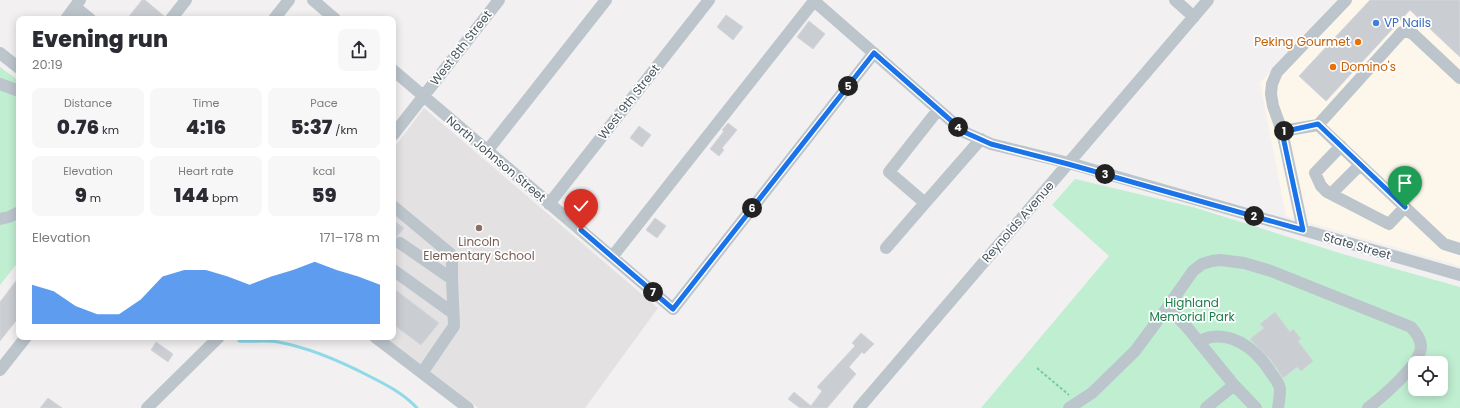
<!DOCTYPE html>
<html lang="en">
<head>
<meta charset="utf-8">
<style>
	:root { --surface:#fff; --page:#f7f7f7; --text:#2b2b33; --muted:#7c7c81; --accent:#1a73e8 }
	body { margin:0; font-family:Poppins,sans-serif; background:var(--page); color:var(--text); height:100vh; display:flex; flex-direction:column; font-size:15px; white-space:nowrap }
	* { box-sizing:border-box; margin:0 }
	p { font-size:13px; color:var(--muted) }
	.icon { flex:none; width:22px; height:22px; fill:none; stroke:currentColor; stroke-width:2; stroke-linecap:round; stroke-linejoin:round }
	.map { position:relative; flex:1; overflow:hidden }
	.panel { position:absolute; left:16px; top:16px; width:380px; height:324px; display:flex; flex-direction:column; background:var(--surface); border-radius:8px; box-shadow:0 2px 10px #0003 }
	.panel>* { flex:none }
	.fabs { position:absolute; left:1408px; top:356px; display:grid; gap:8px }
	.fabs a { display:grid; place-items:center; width:40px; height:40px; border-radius:8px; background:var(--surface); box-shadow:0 2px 10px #0003; font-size:20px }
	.pin { position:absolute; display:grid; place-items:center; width:34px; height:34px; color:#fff; margin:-41px -17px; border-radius:50% 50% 50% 0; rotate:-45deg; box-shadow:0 0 4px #0007 }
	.pin .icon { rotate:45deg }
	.km { position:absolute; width:20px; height:20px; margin:-10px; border-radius:50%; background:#222; color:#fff; font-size:11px; line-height:20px; text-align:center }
	.round { display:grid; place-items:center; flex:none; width:42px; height:42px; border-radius:8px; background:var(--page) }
	.overview { display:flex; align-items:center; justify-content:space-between; height:68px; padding:0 16px }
	h1 { font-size:22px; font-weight:800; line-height:30px }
	.figures { display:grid; grid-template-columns:repeat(3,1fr); gap:6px; height:68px; padding:4px 16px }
	.figures div { display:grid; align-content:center; border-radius:8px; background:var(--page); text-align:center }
	.figures b { font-size:20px; font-weight:800 }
	.figures small { font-size:11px; font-weight:400 }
	.figures p { font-size:11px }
	.chart { height:112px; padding:8px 16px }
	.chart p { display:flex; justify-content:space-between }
	.chart svg { width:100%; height:72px; margin-top:4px; fill:var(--accent); opacity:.7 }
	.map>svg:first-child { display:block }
	.commercial { fill:#fcf6eb }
	.education { fill:#e3e1e2 }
	.green { fill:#c0eed1; fill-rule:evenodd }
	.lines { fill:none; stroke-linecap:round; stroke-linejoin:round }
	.stream { stroke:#8fd9e9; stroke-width:3 }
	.building { fill:#cacdd2; stroke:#d4d6db }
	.path { stroke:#79cba0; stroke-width:2; stroke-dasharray:3 2; stroke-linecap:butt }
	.minor { stroke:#bcc5cc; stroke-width:12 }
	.route-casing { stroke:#fff; stroke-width:8 }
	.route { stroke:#1a73e8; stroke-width:5 }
	.shop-dot { fill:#3f7fe0; stroke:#fff; stroke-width:1.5 }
	.food-dot { fill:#e8710a; stroke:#fff; stroke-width:1.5 }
	.education-dot { fill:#8d6e63; stroke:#fff; stroke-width:1.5 }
	.labels { text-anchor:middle; stroke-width:3.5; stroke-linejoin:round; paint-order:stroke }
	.shop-label { font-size:12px; fill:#366cbe; stroke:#fff; text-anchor:start }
	.food-label { font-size:12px; fill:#c56008; stroke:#fff; text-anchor:end }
	.street-label { font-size:12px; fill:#48545d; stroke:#fff }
	.education-label { font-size:12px; fill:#785e54; stroke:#fff }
	.park-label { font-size:12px; fill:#1b7c49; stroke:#fff }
</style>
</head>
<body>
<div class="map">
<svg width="1460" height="408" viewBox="0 0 1460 408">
	<rect width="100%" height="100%" fill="#f2f0f0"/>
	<path class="commercial" d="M1337 0H1460V266L1286 216 1260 83Z"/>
	<path class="education" d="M424 108 658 308 585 408H478L384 337H393V149Z"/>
	<path class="green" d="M0 67 19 81V261L0 285Z
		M1075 179 1193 207 1346 255 1460 287V408H981L1109 256 1052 205ZM1415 363H1441V389H1415Z"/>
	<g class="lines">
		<path class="stream" d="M239 341C251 342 266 340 278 342 310 348 338 360 367 375 385 384 403 393 417 408"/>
	</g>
	<path class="building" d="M142 0H145L164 16V19H127Z
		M1370 0H1460V57L1410 10 1326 101 1299 76Z
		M726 15 743 27 733 40 717 27Z
		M809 21 825 34 813 49 797 37Z
		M728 123 737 130 722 148 724 150 719 156 710 149 724 131 722 130Z
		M639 126 651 135 642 147 630 138Z
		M655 218 666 226 657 238 646 230Z
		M393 220 404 228 393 241Z
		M19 277V317L0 341V302Z
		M393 288 439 323 421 345 393 324Z
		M1275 312 1290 332 1293 329 1301 339 1298 341 1313 361 1301 371 1297 367 1283 378 1270 359 1250 339 1264 328 1260 324Z
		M861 333 874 344 864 354 862 352 849 367 856 374 827 408H800L788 399 794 392 811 406 822 391 817 387 855 346 852 343Z
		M156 342 173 354 168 362 151 350Z
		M48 398 62 408H40Z"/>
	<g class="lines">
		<path class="path" d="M1037 368 1069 395"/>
		<path class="minor" d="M313 0 335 19
			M813 0 964 132 991 144 1069 163 1460 275
			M1175 0 1194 17
			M75 7 90 19
			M66 19 80 0
			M171 19 186 0
			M274 19 289 0
			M0 53 19 68
			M393 70 673 309 874 53
			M0 84 19 91
			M938 110 889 172 925 203 981 139
			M1318 125 1444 244 1460 249
			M1282 131 1318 125 1402 32H1408L1413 34 1460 78
			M393 135 499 0
			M1341 146 1315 173 1321 186 1327 192 1389 224 1405 207
			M487 151 606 0
			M1331 194 1360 165
			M549 204 709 0
			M393 206 452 255V279L454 326 422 373
			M0 219 9 217 19 212
			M1303 230 1282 131 1273 106 1271 94 1272 84 1277 72 1346 0
			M400 243 452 279
			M886 248 925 203
			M612 257 814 1
			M393 270 453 313
			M1168 307 1186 326 1234 385 1206 408
			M375 337 468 408
			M1199 341C1228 327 1256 348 1271 373 1275 378 1279 383 1280 389 1280 396 1279 402 1278 408
			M0 370 26 337
			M1234 385 1256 408
			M147 408 219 337
			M859 408 1208 0
			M1069 408 1092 393 1135 351 1167 308 1193 271 1202 264 1212 261 1220 260 1244 263 1271 271 1411 327C1416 333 1421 339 1421 347 1420 365 1382 397 1368 408"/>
	</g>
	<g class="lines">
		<g class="route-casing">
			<path id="route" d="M581 230 673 309 874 53 964 132 991 144 1068 164 1303 230 1282 132 1318 124 1405 207"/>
		</g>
		<use href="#route" class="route"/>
	</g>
	<circle class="shop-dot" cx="1376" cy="23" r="4"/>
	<g class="food-dot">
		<circle cx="1358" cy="42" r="4"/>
		<circle cx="1333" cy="67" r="4"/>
	</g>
	<circle class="education-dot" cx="479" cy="228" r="4"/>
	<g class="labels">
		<g class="shop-label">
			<text x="1384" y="27">VP Nails</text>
		</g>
		<g class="food-label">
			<text x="1350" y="46">Peking Gourmet</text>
			<text x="1341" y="71" text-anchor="start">Domino's</text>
		</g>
		<g class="street-label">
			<text transform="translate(461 48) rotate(-52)" y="4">West 8th Street</text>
			<text transform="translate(629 102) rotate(-52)" y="4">West 9th Street</text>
			<text transform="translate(496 159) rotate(40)" y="4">North Johnson Street</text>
			<text transform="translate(1018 222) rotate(-49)" y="4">Reynolds Avenue</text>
			<text transform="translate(1357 246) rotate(16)" y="4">State Street</text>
		</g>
		<g class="education-label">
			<text x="479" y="246">Lincoln<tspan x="479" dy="14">Elementary School</tspan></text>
		</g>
		<g class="park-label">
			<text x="1192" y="307">Highland<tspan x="1192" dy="14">Memorial Park</tspan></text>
		</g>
	</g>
</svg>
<div class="fabs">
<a><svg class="icon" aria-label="locate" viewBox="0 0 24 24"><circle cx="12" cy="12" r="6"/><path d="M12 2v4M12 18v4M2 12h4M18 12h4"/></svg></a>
</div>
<div class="pin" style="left:1405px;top:207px;background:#1e9e55"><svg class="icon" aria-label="arrive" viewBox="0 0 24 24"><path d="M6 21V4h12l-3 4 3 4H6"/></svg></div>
<div class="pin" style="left:581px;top:230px;background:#d93025"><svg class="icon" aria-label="check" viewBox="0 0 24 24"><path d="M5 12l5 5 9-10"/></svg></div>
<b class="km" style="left:1284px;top:131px">1</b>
<b class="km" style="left:1254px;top:216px">2</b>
<b class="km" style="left:1105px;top:174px">3</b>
<b class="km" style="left:958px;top:127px">4</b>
<b class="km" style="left:848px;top:86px">5</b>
<b class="km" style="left:752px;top:208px">6</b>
<b class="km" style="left:653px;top:292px">7</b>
<section class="panel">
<div class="overview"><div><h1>Evening run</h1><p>20:19</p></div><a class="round"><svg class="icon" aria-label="share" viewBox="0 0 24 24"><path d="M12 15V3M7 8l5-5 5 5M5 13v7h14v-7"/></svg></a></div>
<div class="figures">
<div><p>Distance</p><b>0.76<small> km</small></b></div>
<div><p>Time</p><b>4:16</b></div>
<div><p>Pace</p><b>5:37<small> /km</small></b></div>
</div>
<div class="figures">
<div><p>Elevation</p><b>9<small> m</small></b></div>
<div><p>Heart rate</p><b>144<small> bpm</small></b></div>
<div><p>kcal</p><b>59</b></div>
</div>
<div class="chart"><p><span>Elevation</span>171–178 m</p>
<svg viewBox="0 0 160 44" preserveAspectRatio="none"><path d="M0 44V20L10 24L20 33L30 38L40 38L50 29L60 15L70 11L80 11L90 15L100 20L110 15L120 11L130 6L140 11L150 15L160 20V44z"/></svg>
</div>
</section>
</div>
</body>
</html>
